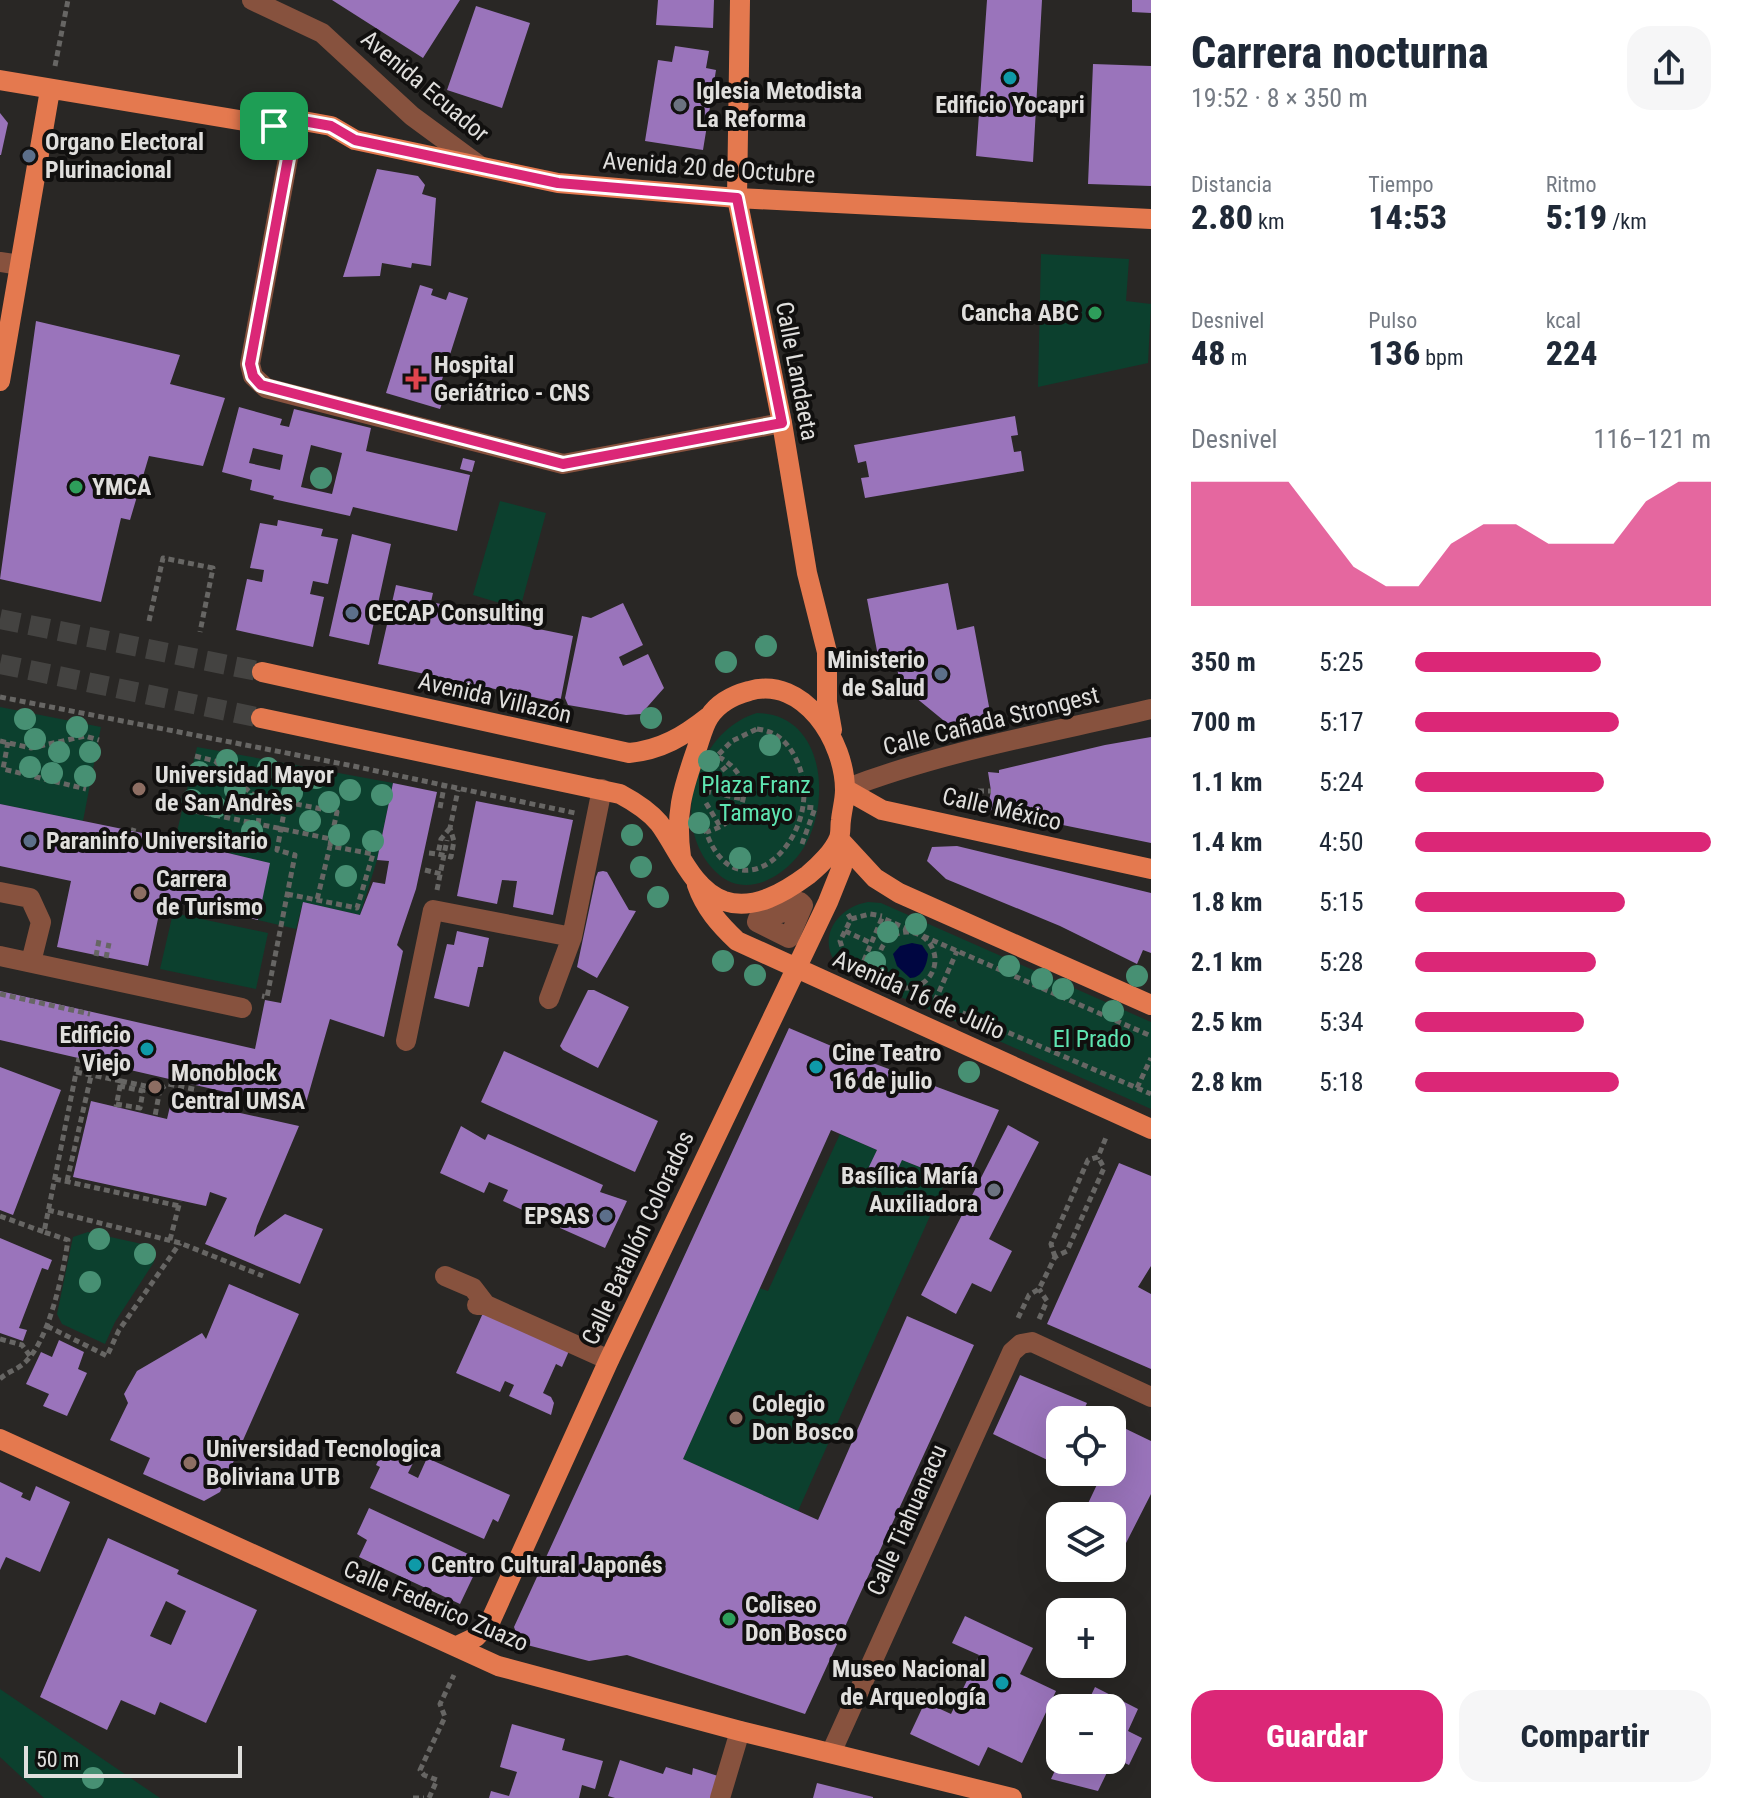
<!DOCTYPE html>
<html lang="es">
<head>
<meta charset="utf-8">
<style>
	:root { --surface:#fff; --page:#f6f6f7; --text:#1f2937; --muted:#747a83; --accent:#db2777 }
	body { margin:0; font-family:"Roboto Condensed",sans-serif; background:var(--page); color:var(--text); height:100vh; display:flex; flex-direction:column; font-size:30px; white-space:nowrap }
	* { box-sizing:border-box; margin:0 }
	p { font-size:26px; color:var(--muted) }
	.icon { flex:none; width:44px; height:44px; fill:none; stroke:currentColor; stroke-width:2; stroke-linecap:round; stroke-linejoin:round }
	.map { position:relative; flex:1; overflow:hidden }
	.details { display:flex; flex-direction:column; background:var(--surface); width:600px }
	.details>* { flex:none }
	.fabs { position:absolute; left:1046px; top:1406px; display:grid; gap:16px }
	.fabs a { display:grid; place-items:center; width:80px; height:80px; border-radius:16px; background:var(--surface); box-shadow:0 8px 32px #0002; font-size:40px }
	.scale { position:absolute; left:24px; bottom:20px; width:218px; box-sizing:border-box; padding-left:8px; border:4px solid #e0dfdd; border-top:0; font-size:22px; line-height:28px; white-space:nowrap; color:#e0dfdd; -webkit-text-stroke:6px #11100f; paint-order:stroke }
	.pin { position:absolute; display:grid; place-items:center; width:68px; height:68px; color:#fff; margin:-34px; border-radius:16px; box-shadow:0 4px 12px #0006 }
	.round { display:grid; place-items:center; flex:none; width:84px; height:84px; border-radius:24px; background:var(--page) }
	.summary { display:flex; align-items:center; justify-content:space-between; height:136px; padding:0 40px }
	h1 { font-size:44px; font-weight:800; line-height:60px }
	.figures { display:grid; grid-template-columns:repeat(3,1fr); gap:12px; height:136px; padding:8px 40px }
	.figures div { display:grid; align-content:center }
	.figures b { font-size:34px; font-weight:800 }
	.figures small { font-size:22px; font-weight:400 }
	.figures p { font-size:22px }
	.chart { height:224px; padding:16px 40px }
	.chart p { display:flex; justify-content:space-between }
	.chart svg { width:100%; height:144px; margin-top:8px; fill:var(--accent); opacity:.7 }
	.button { display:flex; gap:16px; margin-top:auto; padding:16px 40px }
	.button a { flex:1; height:92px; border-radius:24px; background:var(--accent); color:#fff; font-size:32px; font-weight:800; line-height:92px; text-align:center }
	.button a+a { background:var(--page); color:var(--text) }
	ul { padding:0 40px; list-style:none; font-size:26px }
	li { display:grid; grid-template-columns:128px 96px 1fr; align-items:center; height:60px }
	li i { height:20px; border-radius:10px; background:var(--accent) }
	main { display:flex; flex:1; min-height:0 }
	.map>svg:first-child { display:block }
	.green { fill:#0c402e }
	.water { fill:#000641 }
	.building { fill:#9a74bb; fill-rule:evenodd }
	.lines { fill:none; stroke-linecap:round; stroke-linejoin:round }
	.major-tunnel { stroke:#444341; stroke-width:20; stroke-dasharray:20 10; stroke-linecap:butt }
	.path { stroke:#676664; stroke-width:5; stroke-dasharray:6 4; stroke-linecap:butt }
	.minor { stroke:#87523e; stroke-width:20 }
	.major { stroke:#e4794f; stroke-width:20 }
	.tree { fill:#479073 }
	.route-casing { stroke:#fff; stroke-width:16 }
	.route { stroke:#db2777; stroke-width:10 }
	.culture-dot { fill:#0f9aa8; stroke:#11100f; stroke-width:3 }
	.worship-dot { fill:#6b7280; stroke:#11100f; stroke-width:3 }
	.service-dot { fill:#5c6f8a; stroke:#11100f; stroke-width:3 }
	.leisure-dot { fill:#2e9e5b; stroke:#11100f; stroke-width:3 }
	.health-dot { fill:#e0444e; stroke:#11100f; stroke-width:3 }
	.education-dot { fill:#8d6e63; stroke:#11100f; stroke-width:3 }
	.labels { text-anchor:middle; stroke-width:8; stroke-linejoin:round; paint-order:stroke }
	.street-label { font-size:24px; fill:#e0dfdd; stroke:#11100f }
	.poi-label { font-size:24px; font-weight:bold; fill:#e0dfdd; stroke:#11100f; text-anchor:start }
	.park-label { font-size:24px; fill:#5fe6b2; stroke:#11100f }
</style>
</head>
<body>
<main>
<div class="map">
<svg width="1151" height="1798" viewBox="0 0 1151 1798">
	<rect width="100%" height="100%" fill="#292725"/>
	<path class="green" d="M1041 254 1129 259 1126 301 1151 304 1148 363 1038 387Z
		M500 501 546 513 520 609 473 595Z
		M0 707 101 727 83 821 0 804Z
		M757 713C822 714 831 795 807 842 791 873 748 902 717 873 667 827 695 731 757 713Z
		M197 747 393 783 377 860 360 915 303 902 296 929 258 920 269 863 175 840Z
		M868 902 881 903 1151 1022V1109L845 972C813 947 832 908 868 902Z
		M173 913 268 933 256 989 160 969Z
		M840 1134 877 1150 868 1171 891 1182 902 1160 947 1178 798 1511 683 1459 759 1288 768 1291Z
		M88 1232 151 1246 155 1254 154 1262 115 1322 105 1344 62 1324 57 1314 73 1237Z
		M0 1689 160 1798H44L0 1757Z"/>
	<path class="water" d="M912 943 922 945 928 954C927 965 922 978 910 978L897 966 893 954 900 946Z"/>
	<path class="building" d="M332 0H460L423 58Z
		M658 0H714L713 28 656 25Z
		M987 0H1042L1033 162 976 156Z
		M1132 0H1151V13L1132 12Z
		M476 6 530 23 502 108 447 90Z
		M675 46 709 51 706 68 716 70 703 150 645 141 658 60 672 62Z
		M1093 64 1151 66V186L1088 184Z
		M0 113 8 123 1 155H0Z
		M377 169 418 176 425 185 422 194 436 198 431 266 412 263 411 268 382 263 380 276 343 277Z
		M420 285 433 289 431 295 446 300 449 292 468 298 440 386 447 388 440 409 386 393Z
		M36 321 180 355 170 384 225 398 203 466 149 456 130 520 121 518 101 602 0 579Z
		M239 407 282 419 280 425 289 427 294 409 371 428 366 451 470 475 457 531 353 507 350 516 273 499 274 496 250 490 252 480 222 472ZM311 445 342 453 332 494 301 487ZM253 448 283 455 280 470 249 463Z
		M1015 416 1018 435 1011 436 1014 452 1021 451 1024 471 865 498 861 478 869 477 866 461 858 463 854 445Z
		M463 458 475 461 472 472 460 469Z
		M278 520 323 529 321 536 338 539 328 584 313 581 310 594 324 597 313 647 236 630 247 579 262 582 264 570 250 568 260 523 277 526Z
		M352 534 391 544 369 645 329 636Z
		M948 583 957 630 974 626 993 728 950 737 943 720 915 697 902 693 894 653 878 656 867 599Z
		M396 585 433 593 431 602 465 609V614L573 636 560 703 378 664Z
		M623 603 643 645 619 657 623 666 648 654 664 688 641 714 626 715 568 705 565 698 582 616 591 618Z
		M1151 737V843L999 812V809L987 811 991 791 988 772 999 773V770L1105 745Z
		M393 783 437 792 416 889 397 945 403 951 384 1037 330 1019 304 1110 0 1040V991L255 1049 265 1000 281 1003 303 902 360 915 373 882 385 884 389 861 377 860Z
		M476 801 573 820 553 915 513 907 517 881 502 880 497 904 457 896Z
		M0 804 157 836 270 863 258 920 162 900 148 966 57 947 71 881 0 866Z
		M957 846 1151 893V953L1143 950 1137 964 1060 926 946 879 927 861 932 847Z
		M603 871 607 872 629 910 636 911 597 978 577 967 596 877 598 872Z
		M457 931 489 938 483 967H478L469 1007 434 998 447 944 454 945Z
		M588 990H594L629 1007 598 1068 563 1050 560 1046Z
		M789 1028 862 1059 999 1110 965 1185 902 1160 891 1183 867 1171 877 1150 831 1130 683 1459 818 1520 907 1316 974 1345 805 1714 627 1655 589 1661 527 1645 519 1641 514 1627Z
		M504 1051 658 1121 635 1172 481 1102Z
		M0 1067 61 1090 13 1215 0 1210Z
		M172 1098 299 1126 257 1226 254 1237 285 1214 323 1229 300 1284 205 1244 227 1198 210 1192 206 1206 73 1177 91 1101 167 1119Z
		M1008 1125 1039 1142 989 1239 1012 1251 991 1292 972 1283 956 1314 921 1295Z
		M461 1126 485 1140 488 1134 603 1185 600 1192 627 1201 605 1248 560 1228 565 1216 551 1209 546 1221 503 1201 508 1190 489 1182 484 1193 440 1173Z
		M1119 1163 1151 1176V1266L1138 1287 1151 1294V1369L1047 1324Z
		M0 1238 52 1260 48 1270 42 1268 19 1328 27 1330 23 1341 0 1333Z
		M229 1284 299 1314 220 1492 204 1501 143 1474 150 1458 110 1440 128 1403 124 1394 137 1371 202 1333 206 1339Z
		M483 1313 569 1351 562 1367 556 1364 543 1393 551 1397 554 1403 551 1415 509 1396 514 1385 505 1381 500 1392 456 1373Z
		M59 1340 84 1352 78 1369 87 1373 67 1416 43 1406 49 1394 26 1384 41 1352 52 1357Z
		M1020 1375 1087 1403 1079 1420H1060L1058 1465 993 1434Z
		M1124 1428 1151 1441V1494L1124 1547 1112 1541V1516H1082L1103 1472H1112V1453Z
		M388 1440 418 1453 408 1473 418 1478 427 1458 510 1495 498 1522 493 1519 484 1539 370 1488 380 1467 376 1465Z
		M0 1482 23 1493 21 1497 30 1501 36 1486 70 1502 40 1572 6 1557 0 1570Z
		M369 1508 481 1560 460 1604 359 1557 367 1540 357 1534Z
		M108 1538 179 1570 177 1574 257 1610 206 1723 160 1702 155 1715 121 1700 107 1730 40 1697ZM166 1601 186 1611 171 1645 150 1636Z
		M965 1616 1033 1648 1020 1674 1056 1691 1022 1763 988 1747 979 1766 910 1734 925 1702 951 1714 979 1655 952 1643Z
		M1095 1687 1138 1709 1128 1731 1142 1738 1129 1765 1114 1758 1098 1791 1051 1779 1060 1760H1112V1708H1085Z
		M512 1724 565 1739 562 1750 603 1761 595 1789 582 1785 579 1798H489L491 1791 509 1796 517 1772 500 1767Z
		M620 1760 663 1774 666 1767 692 1775 693 1768 718 1776 711 1798H615L608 1796Z
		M817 1783 873 1797V1798H813Z"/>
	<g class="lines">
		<path class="major-tunnel" d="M0 619 262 672
			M0 664 261 718"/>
		<path class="path" d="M55 66 68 0
			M149 621 163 558 213 568 200 632
			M0 697 353 766 575 813
			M757 729C775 731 787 741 795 757 833 828 740 925 706 832 749 821 759 777 717 756L732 741Z
			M0 741 31 748 85 736 99 740
			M8 742 3 769 86 789
			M195 756 215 761 252 794 286 802 277 850 295 855 267 997 262 996
			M714 777 731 763
			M705 791 743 799
			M968 791H991
			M286 802 337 812 331 839
			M706 803 721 828
			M440 808 444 787
			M185 809 331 839 330 846
			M258 824 262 796
			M450 828 441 839 438 854 451 857 454 841 450 828 458 790
			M133 831 134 828
			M149 835 150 832 169 836
			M802 844 815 808 804 807
			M429 853 438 854
			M425 870 441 874
			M437 890 447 840
			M287 894 357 908 373 854 330 846 317 900
			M848 914 851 919 840 941 844 953 856 968
			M851 919 870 914 882 916
			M845 931 871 943
			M879 960a28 28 0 1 1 56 0a28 28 0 1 1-56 0Z
			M923 936 1151 1036
			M96 956 99 940
			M106 958 109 943
			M860 970 882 918 910 930
			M0 994 90 1014
			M935 1001 1151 1094
			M935 1001 957 951
			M76 1072 121 1081 116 1107
			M121 1081 160 1089 155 1116
			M1137 1088 1151 1058
			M160 1089 168 1084 198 1090
			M116 1104 140 1108 143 1091 120 1086
			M55 1179 179 1206
			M67 1181 91 1076
			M48 1210 180 1243 263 1276
			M0 1216 44 1232
			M170 1240 180 1201
			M1055 1257 1051 1244 1088 1160 1098 1157 1107 1135
			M1018 1318 1029 1295 1039 1289 1055 1257 1067 1251 1104 1168 1098 1157
			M1039 1319 1047 1301 1039 1289
			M47 1326 107 1356 119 1330 180 1243
			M0 1339 22 1345 30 1356
			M0 1379C7 1372 14 1371 22 1365 49 1344 63 1273 68 1240L44 1232 79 1058
			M413 1798H424
			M429 1798 437 1780 424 1775 420 1770 445 1717 440 1704 454 1675"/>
		<path class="minor" d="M252 0 322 33 412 116 480 166
			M286 137 289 153 250 364 253 376 266 388 563 464 782 423
			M0 262 20 265
			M845 789C943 751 1049 733 1151 709
			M0 892 30 898 41 922 31 962
			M800 902 803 905 789 938 757 922 758 919 784 912Z
			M0 956 242 1008
			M549 999 572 937 602 789
			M406 1041 433 910 572 937
			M445 1276 473 1288 486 1305
			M477 1305H486L609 1360
			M831 1753 1012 1352 1021 1344 1032 1342 1151 1397
			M720 1798 740 1731"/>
		<path class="major" d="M740 0 737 198 782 423 807 573 827 652V702L832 730
			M0 80 274 126 286 137
			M274 126 292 119 331 126 355 140 558 183 737 198 1151 219
			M0 381 50 90
			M262 672 629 753C661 750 684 736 708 717
			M261 718 620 794C635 802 648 810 659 823 678 848 691 889 724 901 754 911 785 892 808 875 819 866 834 851 839 838 841 833 840 825 841 820 842 810 845 800 845 790 845 742 804 675 749 691 734 695 718 703 709 717 703 726 700 740 696 751 682 791 675 814 681 857
			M845 789 882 810 1151 869
			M839 839 875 878 899 893 1151 1005
			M697 885C705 908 719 924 737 941L1151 1129
			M0 1439 498 1666 740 1731 1012 1798
			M457 1646 476 1637 490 1622 609 1360 828 902 842 867 839 839"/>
	</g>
	<g class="tree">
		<circle cx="321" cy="478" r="11"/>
		<circle cx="766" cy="646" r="11"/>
		<circle cx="726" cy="662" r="11"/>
		<circle cx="651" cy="718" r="11"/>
		<circle cx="25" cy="719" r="11"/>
		<circle cx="77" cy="727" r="11"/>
		<circle cx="35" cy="739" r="11"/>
		<circle cx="770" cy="745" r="11"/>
		<circle cx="59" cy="752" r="11"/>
		<circle cx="90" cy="752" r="11"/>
		<circle cx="227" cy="760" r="11"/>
		<circle cx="709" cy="761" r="11"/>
		<circle cx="30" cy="767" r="11"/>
		<circle cx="268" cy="768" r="11"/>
		<circle cx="199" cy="772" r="11"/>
		<circle cx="52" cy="773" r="11"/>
		<circle cx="85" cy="776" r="11"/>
		<circle cx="316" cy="778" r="11"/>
		<circle cx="235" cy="790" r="11"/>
		<circle cx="350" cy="790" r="11"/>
		<circle cx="292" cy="793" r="11"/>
		<circle cx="382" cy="795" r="11"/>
		<circle cx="192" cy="800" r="11"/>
		<circle cx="329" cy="802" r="11"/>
		<circle cx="253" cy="804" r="11"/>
		<circle cx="216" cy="807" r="11"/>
		<circle cx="310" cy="821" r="11"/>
		<circle cx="699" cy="823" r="11"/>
		<circle cx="252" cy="831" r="11"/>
		<circle cx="339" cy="835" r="11"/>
		<circle cx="632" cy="835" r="11"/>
		<circle cx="373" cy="841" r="11"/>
		<circle cx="740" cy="858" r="11"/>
		<circle cx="641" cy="867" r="11"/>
		<circle cx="346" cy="876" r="11"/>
		<circle cx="658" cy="897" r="11"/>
		<circle cx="916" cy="924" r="11"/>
		<circle cx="888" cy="932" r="11"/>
		<circle cx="723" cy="961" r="11"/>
		<circle cx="875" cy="962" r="11"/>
		<circle cx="1009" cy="966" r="11"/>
		<circle cx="755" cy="975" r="11"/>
		<circle cx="1137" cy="976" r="11"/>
		<circle cx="1042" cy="979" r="11"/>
		<circle cx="1063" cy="989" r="11"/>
		<circle cx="1113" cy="1011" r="11"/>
		<circle cx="969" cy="1072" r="11"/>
		<circle cx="99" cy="1239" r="11"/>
		<circle cx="145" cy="1254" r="11"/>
		<circle cx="90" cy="1282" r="11"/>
		<circle cx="93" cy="1778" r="11"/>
	</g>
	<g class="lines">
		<g class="route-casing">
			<path id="route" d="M292 119 331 126 355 140 558 183 737 198 782 423 563 464 261 385 253 376 250 364 289 153 286 137 274 126Z"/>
		</g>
		<use href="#route" class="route"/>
	</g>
	<g class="culture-dot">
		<circle cx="1010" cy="78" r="8"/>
		<circle cx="147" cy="1049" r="8"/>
		<circle cx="816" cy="1067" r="8"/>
		<circle cx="415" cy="1565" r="8"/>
		<circle cx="1002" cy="1683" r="8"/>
	</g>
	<g class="worship-dot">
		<circle cx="680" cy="105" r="8"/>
		<circle cx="994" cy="1190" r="8"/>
	</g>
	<g class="service-dot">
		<circle cx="29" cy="156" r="8"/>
		<circle cx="352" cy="613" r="8"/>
		<circle cx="941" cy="674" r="8"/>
		<circle cx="30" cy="841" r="8"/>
		<circle cx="606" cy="1216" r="8"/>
	</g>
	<g class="leisure-dot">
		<circle cx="1095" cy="313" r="8"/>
		<circle cx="76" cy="487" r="8"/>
		<circle cx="729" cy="1619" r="8"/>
	</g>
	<path class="health-dot" d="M412 367h8v8h8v8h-8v8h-8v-8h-8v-8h8z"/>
	<g class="education-dot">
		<circle cx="139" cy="789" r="8"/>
		<circle cx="140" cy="893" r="8"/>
		<circle cx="155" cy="1087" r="8"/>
		<circle cx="736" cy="1418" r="8"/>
		<circle cx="190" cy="1463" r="8"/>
	</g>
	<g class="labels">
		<g class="street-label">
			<text transform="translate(425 86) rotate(40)" y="8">Avenida Ecuador</text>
			<text transform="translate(709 168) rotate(4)" y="8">Avenida 20 de Octubre</text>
			<text transform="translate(797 371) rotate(79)" y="8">Calle Landaeta</text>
			<text transform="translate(495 698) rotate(13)" y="8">Avenida Villazón</text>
			<text transform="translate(991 721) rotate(-14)" y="8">Calle Cañada Strongest</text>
			<text transform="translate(1002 809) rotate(13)" y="8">Calle México</text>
			<text transform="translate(919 995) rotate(24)" y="8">Avenida 16 de Julio</text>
			<text transform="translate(638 1238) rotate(-65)" y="8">Calle Batallón Colorados</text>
			<text transform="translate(907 1520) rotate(-66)" y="8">Calle Tiahuanacu</text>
			<text transform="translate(436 1606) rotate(23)" y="8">Calle Federico Zuazo</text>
		</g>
		<g class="poi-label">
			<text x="696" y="99">Iglesia Metodista<tspan x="696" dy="28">La Reforma</tspan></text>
			<text x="1010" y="113" text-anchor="middle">Edificio Yocapri</text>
			<text x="45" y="150">Organo Electoral<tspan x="45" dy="28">Plurinacional</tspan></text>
			<text x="1079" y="321" text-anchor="end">Cancha ABC</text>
			<text x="434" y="373">Hospital<tspan x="434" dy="28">Geriátrico - CNS</tspan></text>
			<text x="92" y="495">YMCA</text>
			<text x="368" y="621">CECAP Consulting</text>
			<text x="925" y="668" text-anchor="end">Ministerio<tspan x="925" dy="28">de Salud</tspan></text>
			<text x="155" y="783">Universidad Mayor<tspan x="155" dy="28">de San Andrès</tspan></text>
			<text x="46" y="849">Paraninfo Universitario</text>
			<text x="156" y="887">Carrera<tspan x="156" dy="28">de Turismo</tspan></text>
			<text x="131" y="1043" text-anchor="end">Edificio<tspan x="131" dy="28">Viejo</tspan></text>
			<text x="832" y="1061">Cine Teatro<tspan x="832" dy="28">16 de julio</tspan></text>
			<text x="171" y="1081">Monoblock<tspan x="171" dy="28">Central UMSA</tspan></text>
			<text x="978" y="1184" text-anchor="end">Basílica María<tspan x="978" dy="28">Auxiliadora</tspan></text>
			<text x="590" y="1224" text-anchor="end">EPSAS</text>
			<text x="752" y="1412">Colegio<tspan x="752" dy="28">Don Bosco</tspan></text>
			<text x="206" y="1457">Universidad Tecnologica<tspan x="206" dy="28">Boliviana UTB</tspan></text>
			<text x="431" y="1573">Centro Cultural Japonés</text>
			<text x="745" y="1613">Coliseo<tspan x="745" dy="28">Don Bosco</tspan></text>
			<text x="986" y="1677" text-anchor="end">Museo Nacional<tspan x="986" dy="28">de Arqueología</tspan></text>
		</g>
		<g class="park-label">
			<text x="756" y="793">Plaza Franz<tspan x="756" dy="28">Tamayo</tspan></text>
			<text x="1092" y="1047">El Prado</text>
		</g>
	</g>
</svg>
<div class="fabs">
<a><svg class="icon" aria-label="locate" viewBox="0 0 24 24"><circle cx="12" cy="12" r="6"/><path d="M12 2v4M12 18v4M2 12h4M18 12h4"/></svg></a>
<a><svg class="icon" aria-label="layers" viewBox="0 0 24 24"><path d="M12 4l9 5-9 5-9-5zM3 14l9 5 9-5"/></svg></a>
<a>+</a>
<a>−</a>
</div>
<div class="scale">50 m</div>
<div class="pin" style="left:274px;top:126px;background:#1e9e55"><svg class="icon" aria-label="arrive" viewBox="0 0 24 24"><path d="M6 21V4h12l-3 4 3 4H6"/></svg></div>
</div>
<section class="details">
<div class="summary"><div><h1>Carrera nocturna</h1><p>19:52 · 8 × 350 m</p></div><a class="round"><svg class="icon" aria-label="share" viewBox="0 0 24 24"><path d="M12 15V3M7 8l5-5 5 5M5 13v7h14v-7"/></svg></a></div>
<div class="figures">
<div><p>Distancia</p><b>2.80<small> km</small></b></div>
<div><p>Tiempo</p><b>14:53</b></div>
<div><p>Ritmo</p><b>5:19<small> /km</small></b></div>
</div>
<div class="figures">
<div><p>Desnivel</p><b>48<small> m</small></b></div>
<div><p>Pulso</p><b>136<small> bpm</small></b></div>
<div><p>kcal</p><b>224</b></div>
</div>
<div class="chart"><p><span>Desnivel</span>116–121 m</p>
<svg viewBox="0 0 160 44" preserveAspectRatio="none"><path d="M0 44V6L10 6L20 6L30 6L40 19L50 32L60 38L70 38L80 25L90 19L100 19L110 25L120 25L130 25L140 12L150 6L160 6V44z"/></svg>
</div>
<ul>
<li><b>350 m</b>5:25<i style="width:63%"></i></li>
<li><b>700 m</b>5:17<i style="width:69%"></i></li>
<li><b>1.1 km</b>5:24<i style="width:64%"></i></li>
<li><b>1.4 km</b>4:50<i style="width:100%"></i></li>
<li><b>1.8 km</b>5:15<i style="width:71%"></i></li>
<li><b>2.1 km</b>5:28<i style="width:61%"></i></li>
<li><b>2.5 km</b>5:34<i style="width:57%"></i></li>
<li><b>2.8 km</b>5:18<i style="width:69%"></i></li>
</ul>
<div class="button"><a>Guardar</a><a>Compartir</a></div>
</section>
</main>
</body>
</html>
